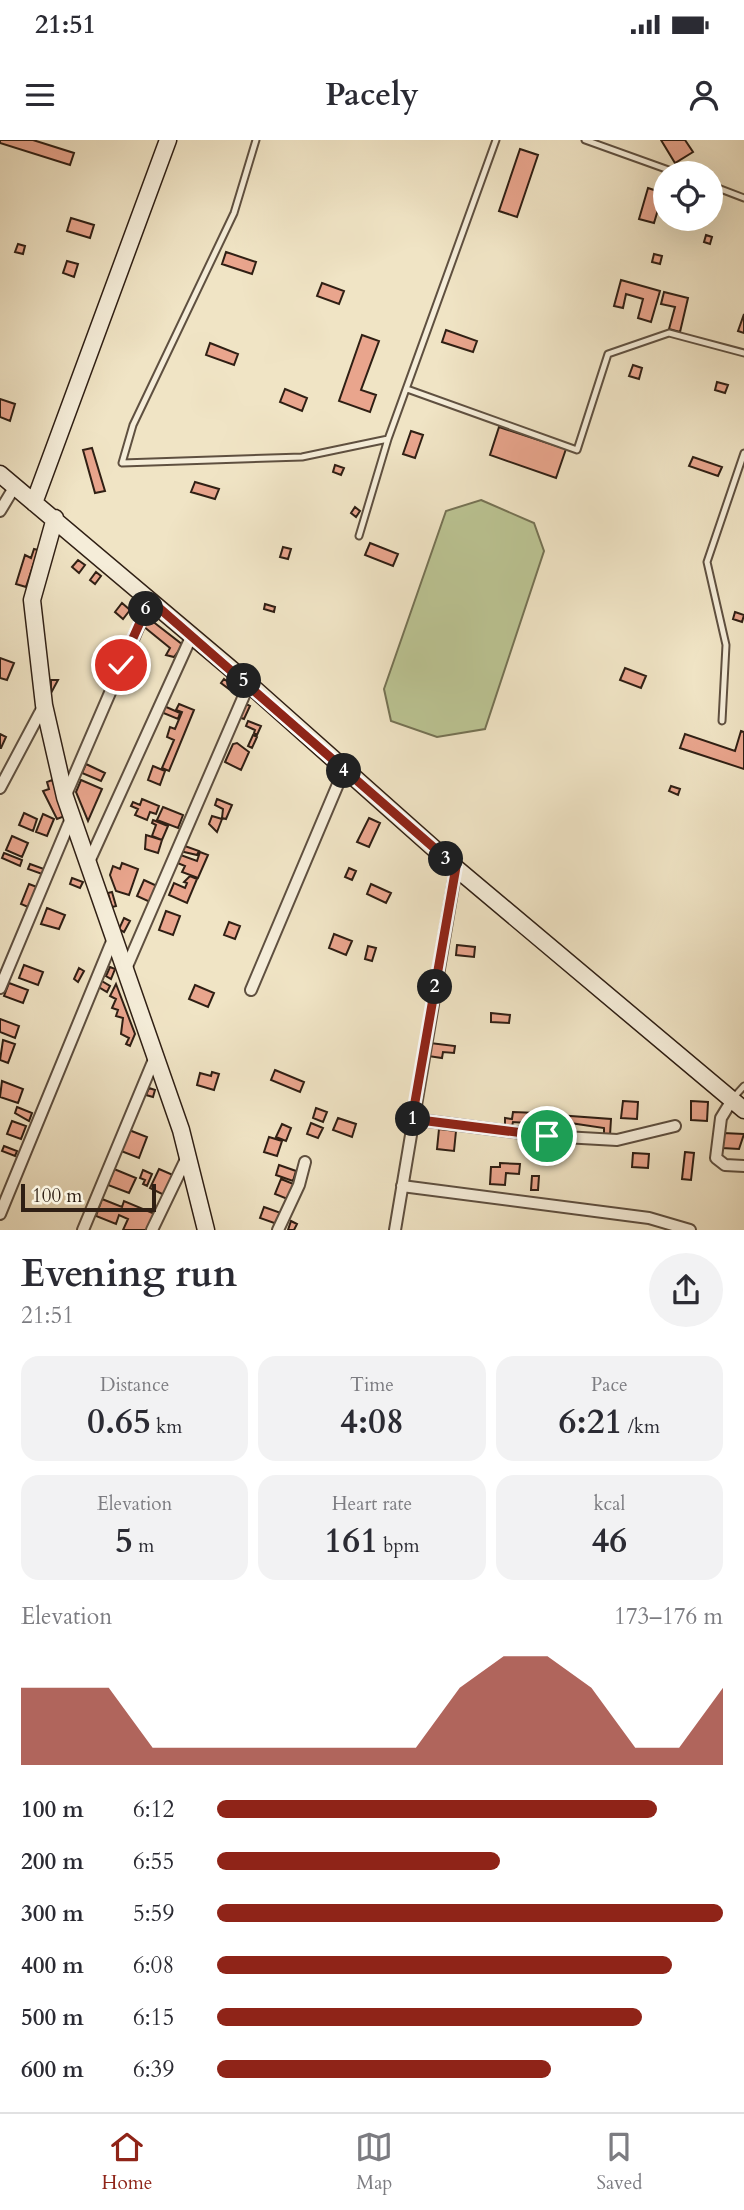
<!DOCTYPE html>
<html lang="en">
<head>
<meta charset="utf-8">
<style>
	:root { --surface:#fff; --page:#f2f2f3; --text:#2b2b33; --muted:#7c7c81; --line:#e1e1e2; --accent:#8f2418 }
	body { margin:0; font-family:Cardo,serif; background:var(--page); color:var(--text); height:100vh; display:flex; flex-direction:column; font-size:26px; white-space:nowrap }
	* { box-sizing:border-box; margin:0 }
	p { font-size:23px; color:var(--muted) }
	.icon { flex:none; width:38px; height:38px; fill:none; stroke:currentColor; stroke-width:2; stroke-linecap:round; stroke-linejoin:round }
	.map { position:relative; height:1090px; overflow:hidden }
	.side { display:flex; flex-direction:column; background:var(--surface); flex:1 }
	.side>* { flex:none }
	.tools { position:absolute; left:653px; top:21px; display:grid; gap:14px }
	.tools a { display:grid; place-items:center; width:70px; height:70px; border-radius:50%; background:var(--surface); box-shadow:0 7px 28px #0002; font-size:35px }
	.scale { position:absolute; left:21px; bottom:18px; width:135px; box-sizing:border-box; padding-left:7px; border:4px solid #2f1f14; border-top:0; font-size:19px; line-height:24px; white-space:nowrap; color:#2f1f14; -webkit-text-stroke:5px #f5edd9; paint-order:stroke }
	.pin { position:absolute; display:grid; place-items:center; width:60px; height:60px; color:#fff; margin:-30px; border:4px solid #fff; border-radius:50%; box-shadow:0 2px 7px #0007 }
	.km { position:absolute; width:35px; height:35px; margin:-18px; border-radius:50%; background:#222; color:#fff; font-size:19px; line-height:35px; text-align:center }
	.round { display:grid; place-items:center; flex:none; width:74px; height:74px; border-radius:37px; background:var(--page) }
	.headline { display:flex; align-items:center; justify-content:space-between; height:119px; padding:0 21px }
	h1 { font-size:38px; font-weight:800; line-height:52px }
	.metrics { display:grid; grid-template-columns:repeat(3,1fr); gap:10px; height:119px; padding:7px 21px }
	.metrics div { display:grid; align-content:center; border-radius:18px; background:var(--page); text-align:center }
	.metrics b { font-size:35px; font-weight:800 }
	.metrics small { font-size:19px; font-weight:400 }
	.metrics p { font-size:19px }
	.chart { height:196px; padding:14px 21px }
	.chart p { display:flex; justify-content:space-between }
	.chart svg { width:100%; height:126px; margin-top:7px; fill:var(--accent); opacity:.7 }
	ul { padding:0 21px; list-style:none; font-size:23px }
	li { display:grid; grid-template-columns:112px 84px 1fr; align-items:center; height:52px }
	li i { height:18px; border-radius:9px; background:var(--accent) }
	.status { display:flex; justify-content:space-between; align-items:center; height:49px; padding:0 35px; background:var(--surface); direction:ltr }
	.status svg { height:19px; fill:currentColor }
	header { display:flex; justify-content:space-between; align-items:center; height:91px; padding:0 21px; background:var(--surface); font-size:32px; font-weight:800 }
	.tabs { display:flex; justify-content:space-around; align-items:center; height:98px; border-top:2px solid var(--line); background:var(--surface); font-size:19px; color:var(--muted) }
	.tabs a { display:grid; justify-items:center; gap:4px }
	.tabs .current { color:var(--accent) }
	.map>svg:first-child { display:block }
	.green { fill:#bbc493; stroke:#757254; stroke-width:2 }
	.building { fill:#e9a58d; stroke:#2f1f14; stroke-width:2 }
	.lines { fill:none; stroke-linecap:round; stroke-linejoin:round }
	.lane-casing { stroke:#5f5040; stroke-width:9 }
	.street-casing { stroke:#5f5040; stroke-width:14 }
	.secondary-casing { stroke:#2f1f14; stroke-width:19 }
	.lane { stroke:#f5edd9; stroke-width:5 }
	.street { stroke:#f5edd9; stroke-width:10 }
	.secondary { stroke:#f5edd9; stroke-width:16 }
	.route-casing { stroke:#fff; stroke-width:14 }
	.route { stroke:#8f2418; stroke-width:9 }
</style>
</head>
<body>
<div class="status"><b>21:51</b><svg viewBox="0 0 49 12"><path d="M0 12V9h3v3zM5 12V6h3v6zM10 12V3h3v9zM15 12V0h3v12zM26 1h20v11H26zM47 4h2v5h-2z"/></svg></div>
<header><svg class="icon" aria-label="menu" viewBox="0 0 24 24"><path d="M4 6h16M4 12h16M4 18h16"/></svg>Pacely<svg class="icon" aria-label="person" viewBox="0 0 24 24"><circle cx="12" cy="8" r="4"/><path d="M4 21q1-7 8-7t8 7"/></svg></header>
<div class="map">
<svg width="744" height="1090" viewBox="0 0 744 1090">
	<rect width="100%" height="100%" fill="#f0e4c5"/>
	<filter id="stains"><feTurbulence type="fractalNoise" baseFrequency=".00286" numOctaves="4"/><feColorMatrix values="0 0 0 0 .2 0 0 0 0 .09 0 0 0 0 .02 0 0 0 .5 -.17"/></filter>
	<radialGradient id="worn" r=".72"><stop offset=".6" stop-color="#630" stop-opacity="0"/><stop offset="1" stop-color="#630" stop-opacity=".3"/></radialGradient>
	<path class="green" d="M481 360 534 383 544 411 485 589 437 597 391 581 384 549 446 371Z"/>
	<path class="building" d="M0 0H33L74 13 70 25 0 3Z
		M661 0H685L693 12 675 23Z
		M520 9 538 15 517 77 499 71Z
		M648 48 663 53 654 83 639 79Z
		M71 78 94 85 90 98 67 91Z
		M706 95 712 97 710 104 704 102Z
		M18 104 25 106 23 114 15 112Z
		M226 112 256 122 252 134 222 124Z
		M654 114 662 116 660 124 652 122Z
		M67 121 78 124 74 137 63 133Z
		M621 140 660 151 651 182 638 178 643 159 626 154 623 168 614 166Z
		M322 143 344 151 339 164 317 156Z
		M664 152 688 158 680 192 669 189 675 167 661 164Z
		M744 174V193L738 191Z
		M446 190 477 201 473 212 442 202Z
		M362 195 379 201 361 250 376 255 370 272 339 261Z
		M210 203 238 214 234 225 206 215Z
		M633 225 642 228 639 239 629 236Z
		M717 242 728 245 725 253 715 250Z
		M285 249 307 258 302 271 280 262Z
		M0 259 15 264 10 281 0 277Z
		M499 287 566 309 556 338 490 315Z
		M411 291 423 295 415 318 403 314Z
		M92 308 105 351 95 353 83 310Z
		M693 317 722 327 718 336 689 326Z
		M335 325 344 328 341 335 333 332Z
		M195 342 219 349 215 359 191 352Z
		M355 367 360 371 356 377 351 373Z
		M370 403 398 414 393 426 365 415Z
		M283 407 291 409 288 419 280 417Z
		M34 409 38 410 26 447 16 444 25 415 31 418Z
		M78 420 85 425 79 433 72 427Z
		M96 432 101 436 95 444 90 440Z
		M122 463 130 470 123 479 115 472Z
		M265 464 275 467 274 472 264 469Z
		M735 472 744 475 742 482 733 479Z
		M147 477 183 505 174 517 166 515 170 508 143 486Z
		M0 518 14 523 7 540 0 538Z
		M625 528 646 536 641 548 620 540Z
		M224 539 232 545 229 549 221 543Z
		M51 540H58L51 553Z
		M244 563 250 566 244 579 238 577Z
		M179 564 194 570 169 631 162 628 174 600 167 597 170 587 175 589 182 572 176 570Z
		M164 566 180 573 178 579 161 572Z
		M248 581 261 586 257 595 254 593 255 590 246 586Z
		M741 591 744 592V629L680 608 685 594 735 611Z
		M0 594 6 597 1 608H0Z
		M253 595 257 597 252 608 248 606Z
		M237 603 249 612 241 630 225 622 233 604Z
		M86 624 105 633 101 641 82 633Z
		M153 626 165 631 160 645 148 640Z
		M52 640 65 676 57 679 43 651 49 649 47 642Z
		M81 640 102 649 88 681 76 652Z
		M671 646 680 649 678 655 669 651Z
		M142 659 159 666 156 674 150 672 147 680 135 675 138 669 131 666 133 662 140 665Z
		M217 659 232 665 226 679 222 678 223 669 215 665Z
		M163 667 183 675 178 688 157 680Z
		M24 673 37 679 33 691 19 685Z
		M43 674 54 679 47 696 36 692Z
		M212 676 222 679 217 692 209 684Z
		M369 678 380 683 369 707 357 702Z
		M153 680 168 686 162 700 152 696 156 685 152 683Z
		M146 695 162 700 158 713 145 709Z
		M12 696 28 703 22 717 6 710Z
		M182 705 199 711 197 715 180 711Z
		M200 712 208 715 198 738 182 732 185 726 175 722 178 714 197 721Z
		M4 713 22 720 20 726 2 718Z
		M122 723 138 729 129 755 116 751 110 735 113 726 120 729Z
		M30 724 44 729 42 734 28 729Z
		M349 728 356 731 352 740 345 737Z
		M190 736 197 739 187 763 169 755 174 743 185 748 187 743 184 742Z
		M72 738 83 742 80 748 70 744Z
		M144 740 157 746 150 762 137 756Z
		M29 744 37 747 28 767 21 764Z
		M371 744 391 753 386 763 367 754Z
		M112 752 116 766 112 767 108 753Z
		M47 768 65 775 59 789 41 784Z
		M166 771 180 776 173 795 159 790Z
		M124 778 130 781 124 792 119 789Z
		M229 782 240 786 235 799 224 795Z
		M334 794 352 801 346 815 329 808Z
		M457 805 475 807 474 817 456 815Z
		M368 806 376 808 372 821 365 819Z
		M24 825 43 832 38 845 19 838Z
		M110 827 115 829 111 839 106 836Z
		M79 828 84 831 78 842 74 839Z
		M100 840 110 846 107 852 97 846Z
		M9 843 28 850 23 863 4 856Z
		M116 844 135 894 130 906 126 904 129 898 121 894 123 878 116 876 118 870 112 868 116 859 110 856Z
		M195 845 214 853 208 867 189 859Z
		M491 873 510 875 509 883 491 882Z
		M0 879 19 886 15 898 0 892Z
		M3 900 15 904 8 923 0 920Z
		M430 903 455 906 454 913 443 912 442 918 428 916Z
		M275 930 304 942 300 952 271 940Z
		M212 932 219 934 214 950 197 945 200 933 211 936Z
		M2 941 23 949 18 963 0 957Z
		M149 948 155 950 153 957 146 955Z
		M623 961 638 962 637 979 621 978Z
		M691 961 708 962 707 981 691 980Z
		M17 967 32 973 29 981 15 973Z
		M316 968 327 972 323 982 313 978Z
		M513 972 536 973 535 988 526 987 527 983 513 982 512 986 505 985V978L512 979Z
		M557 975 611 979 610 995H604V988L570 983V986L560 985 557 983Z
		M338 978 356 984 352 997 333 990Z
		M12 981 26 986 21 999 7 994Z
		M311 983 323 988 318 998 307 994Z
		M282 984 291 988 286 1001 276 997Z
		M439 989 456 991 454 1011 437 1009Z
		M129 990 147 997 139 1018 121 1011Z
		M723 993 744 994 739 1009 722 1008Z
		M269 997 282 1001 277 1016 264 1012Z
		M4 1006 17 1011 15 1016 2 1011Z
		M685 1012 694 1013 691 1040 682 1039Z
		M633 1013 649 1014 648 1028 632 1027Z
		M500 1023 520 1024 519 1034 506 1033 505 1045 490 1044 491 1027H500Z
		M279 1025 296 1031 293 1041 276 1035Z
		M114 1029 136 1038 129 1053 108 1045Z
		M159 1029 173 1035 164 1055 150 1048Z
		M143 1030 152 1034 147 1046 143 1044 145 1040 140 1038Z
		M532 1036H539L538 1050H531Z
		M281 1039 296 1045 290 1060 275 1054Z
		M102 1059 122 1067 124 1061 155 1074 149 1090H123L128 1079 119 1075 116 1084 96 1076Z
		M264 1067 281 1073 277 1084 260 1078Z
		M291 1081 297 1084 294 1090H288Z"/>
	<g class="lines">
		<g class="lane-casing">
			<path id="lane" d="M256 0 234 73 133 285 122 323 302 317 388 299
				M585 0 677 33
				M710 45 744 58
				M407 249 577 310 608 214 669 193 744 213
				M359 396 388 299 496 0
				M722 581 726 505 707 422 744 313
				M734 957 744 946"/>
		</g>
		<g class="street-casing">
			<path id="street" d="M0 371 15 346
				M0 648 44 565
				M65 657 150 460
				M88 724 192 495
				M125 831 249 544
				M0 848 72 676
				M251 850 344 630
				M732 960 721 978 716 1018 725 1025 744 1026
				M412 979 546 996 617 1000 675 986
				M402 1046 649 1078 690 1090
				M0 1074 113 799
				M83 1090 155 917
				M152 1090 187 1017
				M278 1090 299 1045 305 1022
				M395 1090 456 728"/>
		</g>
		<g class="secondary-casing">
			<path id="secondary" d="M0 334 249 544 456 728 744 970
				M34 363 168 0
				M55 378 32 460 44 565 65 657 181 990 206 1090"/>
		</g>
		<use href="#lane" class="lane"/>
		<use href="#street" class="street"/>
		<use href="#secondary" class="secondary"/>
	</g>
	<g class="lines">
		<g class="route-casing">
			<path id="route" d="M121 525 150 460 456 727 412 979 547 996"/>
		</g>
		<use href="#route" class="route"/>
	</g>
	<rect width="100%" height="100%" filter="url(#stains)"/>
	<rect width="100%" height="100%" fill="url(#worn)"/>
</svg>
<div class="tools">
<a><svg class="icon" aria-label="locate" viewBox="0 0 24 24"><circle cx="12" cy="12" r="6"/><path d="M12 2v4M12 18v4M2 12h4M18 12h4"/></svg></a>
</div>
<div class="scale">100 m</div>
<div class="pin" style="left:547px;top:996px;background:#1e9e55"><svg class="icon" aria-label="arrive" viewBox="0 0 24 24"><path d="M6 21V4h12l-3 4 3 4H6"/></svg></div>
<div class="pin" style="left:121px;top:525px;background:#d93025"><svg class="icon" aria-label="check" viewBox="0 0 24 24"><path d="M5 12l5 5 9-10"/></svg></div>
<b class="km" style="left:413px;top:979px">1</b>
<b class="km" style="left:435px;top:847px">2</b>
<b class="km" style="left:446px;top:719px">3</b>
<b class="km" style="left:344px;top:631px">4</b>
<b class="km" style="left:244px;top:541px">5</b>
<b class="km" style="left:146px;top:469px">6</b>
</div>
<section class="side">
<div class="headline"><div><h1>Evening run</h1><p>21:51</p></div><a class="round"><svg class="icon" aria-label="share" viewBox="0 0 24 24"><path d="M12 15V3M7 8l5-5 5 5M5 13v7h14v-7"/></svg></a></div>
<div class="metrics">
<div><p>Distance</p><b>0.65<small> km</small></b></div>
<div><p>Time</p><b>4:08</b></div>
<div><p>Pace</p><b>6:21<small> /km</small></b></div>
</div>
<div class="metrics">
<div><p>Elevation</p><b>5<small> m</small></b></div>
<div><p>Heart rate</p><b>161<small> bpm</small></b></div>
<div><p>kcal</p><b>46</b></div>
</div>
<div class="chart"><p><span>Elevation</span>173–176 m</p>
<svg viewBox="0 0 160 44" preserveAspectRatio="none"><path d="M0 44V17L10 17L20 17L30 38L40 38L50 38L60 38L70 38L80 38L90 38L100 17L110 6L120 6L130 17L140 38L150 38L160 17V44z"/></svg>
</div>
<ul>
<li><b>100 m</b>6:12<i style="width:87%"></i></li>
<li><b>200 m</b>6:55<i style="width:56%"></i></li>
<li><b>300 m</b>5:59<i style="width:100%"></i></li>
<li><b>400 m</b>6:08<i style="width:90%"></i></li>
<li><b>500 m</b>6:15<i style="width:84%"></i></li>
<li><b>600 m</b>6:39<i style="width:66%"></i></li>
</ul>
</section>
<nav class="tabs">
<a class="current"><svg class="icon" aria-label="home" viewBox="0 0 24 24"><path d="M3 11l9-7 9 7M6 9v11h12V9"/></svg>Home</a>
<a><svg class="icon" aria-label="map" viewBox="0 0 24 24"><path d="M3 6l6-2 6 2 6-2v14l-6 2-6-2-6 2zM9 4v14M15 6v14"/></svg>Map</a>
<a><svg class="icon" aria-label="saved" viewBox="0 0 24 24"><path d="M7 4h10v16l-5-4-5 4z"/></svg>Saved</a>
</nav>
</body>
</html>
